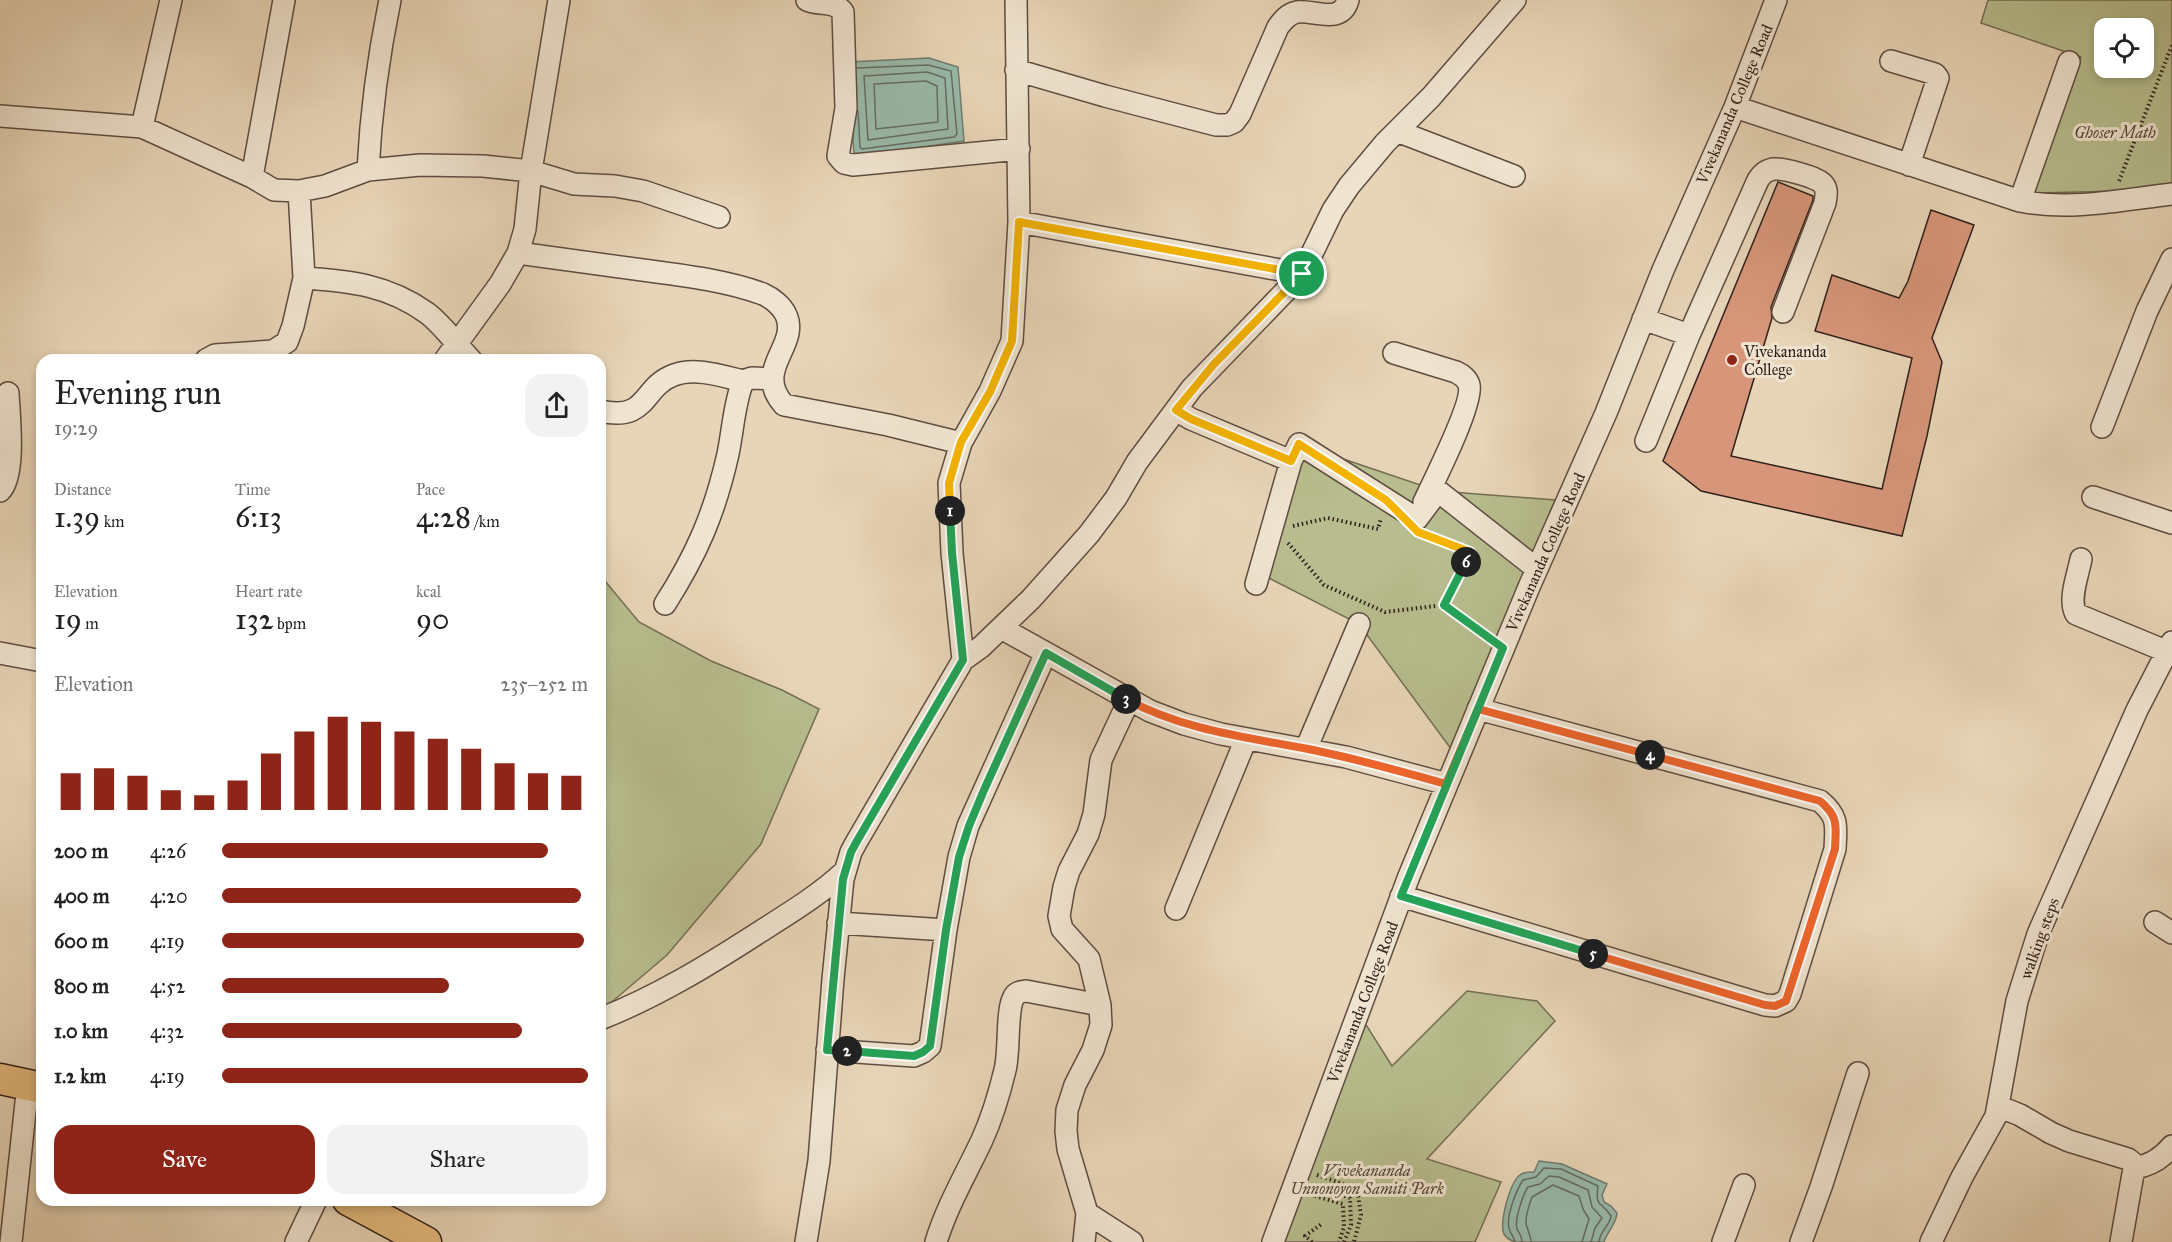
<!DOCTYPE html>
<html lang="en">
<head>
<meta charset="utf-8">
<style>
	:root { --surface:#fff; --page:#f2f2f2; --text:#222; --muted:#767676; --accent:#8f2418 }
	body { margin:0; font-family:"IM FELL Great Primer",serif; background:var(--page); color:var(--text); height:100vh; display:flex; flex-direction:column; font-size:22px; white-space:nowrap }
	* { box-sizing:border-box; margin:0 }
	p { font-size:20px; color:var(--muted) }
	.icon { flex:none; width:33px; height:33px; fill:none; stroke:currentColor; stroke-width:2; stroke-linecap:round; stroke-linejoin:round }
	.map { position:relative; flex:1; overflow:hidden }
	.sheet { position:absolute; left:36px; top:354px; width:570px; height:852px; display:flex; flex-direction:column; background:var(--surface); border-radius:18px; box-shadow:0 3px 9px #0003 }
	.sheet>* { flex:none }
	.controls { position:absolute; left:2094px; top:18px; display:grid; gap:12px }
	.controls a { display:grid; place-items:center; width:60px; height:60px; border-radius:12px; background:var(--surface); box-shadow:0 3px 9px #0003; font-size:30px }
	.pin { position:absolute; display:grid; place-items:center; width:51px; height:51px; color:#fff; margin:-26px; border:3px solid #fff; border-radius:50%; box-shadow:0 2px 6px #0007 }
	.km { position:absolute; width:30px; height:30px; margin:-15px; border-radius:50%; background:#222; color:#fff; font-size:16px; line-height:30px; text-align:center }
	.round { display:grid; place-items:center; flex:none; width:63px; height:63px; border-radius:18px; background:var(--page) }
	.overview { display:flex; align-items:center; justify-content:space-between; height:102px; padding:0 18px }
	h1 { font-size:33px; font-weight:600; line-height:45px }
	.metrics { display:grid; grid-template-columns:repeat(3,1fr); gap:9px; height:102px; padding:6px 18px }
	.metrics div { display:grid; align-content:center }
	.metrics b { font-size:30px; font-weight:600 }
	.metrics small { font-size:16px; font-weight:400 }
	.metrics p { font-size:16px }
	.chart { height:168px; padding:12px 18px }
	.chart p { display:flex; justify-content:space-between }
	.chart svg { width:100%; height:108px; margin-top:6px; stroke:var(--accent); stroke-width:6 }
	.action { display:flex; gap:12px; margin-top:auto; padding:12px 18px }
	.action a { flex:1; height:69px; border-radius:18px; background:var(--accent); color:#fff; font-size:24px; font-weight:600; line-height:69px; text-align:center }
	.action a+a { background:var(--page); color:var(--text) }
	ul { padding:0 18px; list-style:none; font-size:20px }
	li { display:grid; grid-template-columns:96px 72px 1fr; align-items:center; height:45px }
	li i { height:15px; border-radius:8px; background:var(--accent) }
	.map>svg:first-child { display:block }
	.green { fill:#b7bd8e; stroke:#746e54; stroke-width:1.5; fill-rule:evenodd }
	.water { fill:#98b9a9; stroke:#6e7c70; stroke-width:1.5 }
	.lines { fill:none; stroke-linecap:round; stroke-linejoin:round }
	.shore { stroke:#646c62; stroke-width:1.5 }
	.building { fill:#d7967a; stroke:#30201b; stroke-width:1.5 }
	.minor-casing { stroke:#5e4d42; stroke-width:24 }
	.highway-casing { stroke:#30201b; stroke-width:33 }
	.path { stroke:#30201b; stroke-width:4; stroke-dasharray:1.5 3; stroke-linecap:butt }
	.minor { stroke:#f0e4d0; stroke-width:21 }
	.highway { stroke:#e4ba7c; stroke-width:30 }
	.split-1-casing { stroke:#fff; stroke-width:12 }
	.split-2-casing { stroke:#fff; stroke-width:12 }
	.split-3-casing { stroke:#fff; stroke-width:12 }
	.split-4-casing { stroke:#fff; stroke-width:12 }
	.split-5-casing { stroke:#fff; stroke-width:12 }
	.split-6-casing { stroke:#fff; stroke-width:12 }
	.split-7-casing { stroke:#fff; stroke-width:12 }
	.split-1 { stroke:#f5b400; stroke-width:8 }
	.split-2 { stroke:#22a559; stroke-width:8 }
	.split-3 { stroke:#22a559; stroke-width:8 }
	.split-4 { stroke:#f0652b; stroke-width:8 }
	.split-5 { stroke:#f0652b; stroke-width:8 }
	.split-6 { stroke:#22a559; stroke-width:8 }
	.split-7 { stroke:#f5b400; stroke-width:8 }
	.poi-dot { fill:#8f2418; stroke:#f0e4d0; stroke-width:2 }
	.labels { text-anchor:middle; stroke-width:6; stroke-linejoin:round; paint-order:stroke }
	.street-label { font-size:16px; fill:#30201b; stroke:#f0e4d0 }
	.park-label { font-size:16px; font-style:italic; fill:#524738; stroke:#f0e4d0 }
	.poi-label { font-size:16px; fill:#30201b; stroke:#f0e4d0; text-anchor:start }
</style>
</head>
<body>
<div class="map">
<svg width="2172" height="1242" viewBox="0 0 2172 1242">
	<rect width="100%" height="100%" fill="#e8d5b7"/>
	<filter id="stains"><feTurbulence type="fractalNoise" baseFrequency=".00333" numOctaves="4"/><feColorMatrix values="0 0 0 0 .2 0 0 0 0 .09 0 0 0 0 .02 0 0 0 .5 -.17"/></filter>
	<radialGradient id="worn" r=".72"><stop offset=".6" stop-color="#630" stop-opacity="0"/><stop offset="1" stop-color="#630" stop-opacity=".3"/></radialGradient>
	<path class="green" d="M1988 0H2172V190L2032 193 2081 57 1981 23ZM2104 28H2144V68H2104Z
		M1299 444 1438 491 1568 501 1457 757 1359 624 1263 575Z
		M600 575 639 622 711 661 782 690 819 709 761 844 667 955 600 1012Z
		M1467 991 1537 1001 1555 1021 1427 1159 1501 1182 1475 1242H1278L1358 1012 1392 1066Z"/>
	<path class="water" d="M929 58 958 67 964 141 854 157 849 62Z
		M1539 1161 1562 1164 1607 1184 1602 1195 1604 1202 1611 1206 1617 1213C1616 1225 1608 1230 1604 1242H1516C1511 1241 1507 1239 1504 1234 1499 1223 1510 1182 1520 1175 1523 1172 1529 1172 1534 1172Z"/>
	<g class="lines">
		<path class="shore" d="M857 68 928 65 951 71 957 134 954 137 862 149 860 147 858 111
			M927 72 945 78 948 129 868 140 864 76Z
			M926 81 937 86 938 122 876 129 874 84Z
			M1515 1242C1514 1236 1510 1234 1509 1228 1506 1216 1516 1191 1523 1180L1536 1177 1544 1168 1561 1169 1598 1186C1595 1209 1601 1200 1611 1216 1610 1226 1600 1230 1599 1242
			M1522 1242C1522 1235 1519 1234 1517 1229 1514 1221 1523 1194 1528 1187L1540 1184 1549 1176 1559 1177 1588 1190 1592 1207 1602 1218 1595 1228 1591 1242
			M1531 1242C1531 1235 1526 1228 1526 1222 1526 1214 1529 1205 1532 1197L1553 1185 1579 1196 1583 1209 1589 1219 1582 1242"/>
	</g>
	<path class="building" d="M1778 182 1813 196V200L1771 307 1772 318 1731 456 1882 489 1912 358 1815 331 1832 275 1899 298 1908 281 1931 210 1974 225 1932 338 1942 362 1927 436 1902 536 1701 491 1663 461Z"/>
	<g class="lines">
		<g class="minor-casing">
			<path id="minor" d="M807 0C820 6 834 0 843 12L846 108 838 156 844 163 853 165 1019 149
				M1891 61 1935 74 1938 78 1909 165
				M1016 70 1105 96 1216 125H1227L1234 122 1240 114 1278 27C1283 20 1288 14 1297 12 1315 10 1341 25 1348 0
				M1735 107 2020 201C2070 211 2122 200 2172 194
				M0 116 142 127 252 177 274 190 299 191 325 186 368 170 420 165 483 166 531 171 574 184 615 186 643 191 719 217
				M142 127 171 0
				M1397 131 1514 176
				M368 170C371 110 378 58 390 0
				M252 177 284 0
				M2020 201 2069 62
				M1019 222 1302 274
				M518 253C562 259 606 265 650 271 688 276 727 281 763 294 772 298 782 306 786 315 800 346 752 369 784 405L888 425 961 443
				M304 278C350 281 388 285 427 313 443 325 457 345 471 360
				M1643 319 1689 335
				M1394 353 1456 372C1462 375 1467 378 1469 385 1474 402 1433 483 1424 502
				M206 360 215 355 273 351 287 342 293 326 304 278 299 191
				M445 360 500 284 518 253 525 229 531 171 559 0
				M1176 410 1191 419 1291 461 1299 444 1417 519 1438 491 1537 569
				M600 411C649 422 641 387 674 375 695 367 722 376 743 381
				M2102 427 2147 311 2172 259
				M1646 441 1689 335 1758 180C1762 174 1765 171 1773 169 1782 168 1818 177 1823 184 1828 190 1826 196 1825 203L1783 312
				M0 491C16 476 9 415 8 393
				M2093 497 2172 523
				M2081 559C2078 575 2068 600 2076 614L2168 652
				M1256 584 1291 461
				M665 604C697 554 715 512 728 454 733 430 734 404 743 381L752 378 773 379
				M1001 628 1150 711 1184 724 1221 734 1346 757 1447 784
				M0 653 42 661
				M963 660 952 553 949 483 961 443 990 391 1012 341 1019 222 1016 0
				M1306 749 1359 624
				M1401 896 1765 1005 1775 1006 1786 1001 1790 994 1835 849C1836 826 1839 817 1820 801L1478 709
				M1176 909 1246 739
				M2155 922 2172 933
				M838 923 946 930
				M600 1019C656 997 707 966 758 933 788 914 818 896 844 872
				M827 1050 914 1056 923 1052 930 1046 946 930 959 857 968 826 1046 653
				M1998 1106 2020 1115 2051 1133 2069 1141 2128 1159 2133 1163 2134 1168 2121 1242
				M2134 1168C2150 1166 2162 1158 2172 1146
				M1087 1213 1132 1242
				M11 1242 28 1084
				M296 1242 316 1200
				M806 1242 819 1161 833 979 843 879 851 852 857 841 963 660 981 647 1031 599 1089 534 1116 498 1137 462 1192 388 1302 274 1333 210 1349 186 1385 143 1431 97 1515 0
				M936 1242C947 1206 966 1174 982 1140 992 1118 999 1095 1005 1070 1010 1052 1006 1009 1014 997 1016 992 1021 992 1026 991L1100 1005
				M1084 1242 1087 1213 1068 1149 1066 1131 1067 1110 1075 1085 1093 1050 1101 1025 1100 1005 1089 959 1062 929 1059 916 1064 887 1069 871 1088 834 1094 814 1101 760 1129 700
				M1273 1242 1409 876 1529 587 1606 413 1663 270 1735 107 1776 0
				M1723 1242 1744 1185
				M1801 1242 1821 1187 1858 1073
				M1931 1242 1962 1177 1996 1116 2017 1001 2038 934 2137 710 2172 642"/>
		</g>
		<g class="highway-casing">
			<path id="highway" d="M0 1079 42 1088
				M348 1200 426 1242"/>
		</g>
		<path class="path" d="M2119 181 2172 45
			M1293 526 1328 518 1378 529 1381 518
			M1426 535 1470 552 1444 605
			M1288 543 1324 585 1385 612 1444 605 1488 637
			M1317 1175 1357 1189 1361 1215 1354 1242
			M1315 1185 1350 1198 1351 1225 1344 1242
			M1311 1196 1312 1195 1343 1204 1344 1227 1339 1242
			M1312 1242 1305 1236 1323 1223"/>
		<use href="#minor" class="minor"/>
		<use href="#highway" class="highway"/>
	</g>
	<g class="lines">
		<g class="split-1-casing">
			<path id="split-1" d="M950 511 949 483 961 442 990 392 1012 341 1019 222 1302 274"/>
		</g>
		<g class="split-2-casing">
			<path id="split-2" d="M847 1051 827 1050 843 879 851 852 857 841 963 660 952 553 950 511"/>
		</g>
		<g class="split-3-casing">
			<path id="split-3" d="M847 1051 914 1056 923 1052 930 1046 946 930 959 857 969 826 984 790 1046 653 1126 699"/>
		</g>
		<g class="split-4-casing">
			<path id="split-4" d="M1126 699C1183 730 1245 737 1308 749 1354 758 1400 771 1446 784L1478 709 1650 755"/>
		</g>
		<g class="split-5-casing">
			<path id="split-5" d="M1593 954 1765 1005 1775 1006 1786 1001 1835 849C1836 826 1839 817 1820 801L1650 755"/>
		</g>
		<g class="split-6-casing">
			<path id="split-6" d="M1466 562 1444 605 1503 648 1401 896 1593 954"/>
		</g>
		<g class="split-7-casing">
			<path id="split-7" d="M1302 274 1214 364 1176 410 1191 419 1291 461 1299 444 1386 500 1418 532 1470 552 1466 562"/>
		</g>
		<use href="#split-1" class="split-1"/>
		<use href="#split-2" class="split-2"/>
		<use href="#split-3" class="split-3"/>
		<use href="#split-4" class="split-4"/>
		<use href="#split-5" class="split-5"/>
		<use href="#split-6" class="split-6"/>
		<use href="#split-7" class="split-7"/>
	</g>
	<circle class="poi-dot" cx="1732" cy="360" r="6"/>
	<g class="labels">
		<g class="street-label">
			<text transform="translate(1734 104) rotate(-67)" y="6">Vivekananda College Road</text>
			<text transform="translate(1545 552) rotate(-66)" y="6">Vivekananda College Road</text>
			<text transform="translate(2039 938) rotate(-70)" y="6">walking steps</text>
			<text transform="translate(1362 1002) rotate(-69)" y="6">Vivekananda College Road</text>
		</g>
		<g class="park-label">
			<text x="2115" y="138">Ghoser Math</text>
			<text x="1367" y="1176">Vivekananda<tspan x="1367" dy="18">Unnonoyon Samiti Park</tspan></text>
		</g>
		<g class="poi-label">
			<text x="1744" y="357">Vivekananda<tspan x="1744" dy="18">College</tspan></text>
		</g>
	</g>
	<rect width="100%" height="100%" filter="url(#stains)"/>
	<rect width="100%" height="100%" fill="url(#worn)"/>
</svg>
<div class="controls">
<a><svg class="icon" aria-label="locate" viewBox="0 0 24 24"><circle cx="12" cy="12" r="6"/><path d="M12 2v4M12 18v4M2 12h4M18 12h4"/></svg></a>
</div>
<div class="pin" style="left:1302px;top:274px;background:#1e9e55"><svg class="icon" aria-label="arrive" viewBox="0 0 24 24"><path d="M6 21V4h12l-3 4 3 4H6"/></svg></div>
<b class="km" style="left:950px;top:511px">1</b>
<b class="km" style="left:847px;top:1051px">2</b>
<b class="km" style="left:1126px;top:699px">3</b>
<b class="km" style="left:1650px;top:755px">4</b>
<b class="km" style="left:1593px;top:954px">5</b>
<b class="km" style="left:1466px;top:562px">6</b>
<section class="sheet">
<div class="overview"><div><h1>Evening run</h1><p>19:29</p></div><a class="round"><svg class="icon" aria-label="share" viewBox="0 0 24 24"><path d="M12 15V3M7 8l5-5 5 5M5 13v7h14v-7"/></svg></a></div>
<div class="metrics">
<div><p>Distance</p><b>1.39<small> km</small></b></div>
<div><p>Time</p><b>6:13</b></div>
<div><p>Pace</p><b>4:28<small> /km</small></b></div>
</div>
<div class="metrics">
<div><p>Elevation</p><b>19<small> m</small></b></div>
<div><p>Heart rate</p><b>132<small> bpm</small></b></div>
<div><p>kcal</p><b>90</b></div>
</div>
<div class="chart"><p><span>Elevation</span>235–252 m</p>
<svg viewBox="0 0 160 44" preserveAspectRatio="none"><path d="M5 44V29M15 44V27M25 44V30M35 44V36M45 44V38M55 44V32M65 44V21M75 44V12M85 44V6M95 44V8M105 44V12M115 44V15M125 44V19M135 44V25M145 44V29M155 44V30"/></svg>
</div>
<ul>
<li><b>200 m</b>4:26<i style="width:89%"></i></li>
<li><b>400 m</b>4:20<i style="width:98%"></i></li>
<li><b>600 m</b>4:19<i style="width:99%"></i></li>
<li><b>800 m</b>4:52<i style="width:62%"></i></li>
<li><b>1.0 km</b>4:32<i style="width:82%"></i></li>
<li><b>1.2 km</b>4:19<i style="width:100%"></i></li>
</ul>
<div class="action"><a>Save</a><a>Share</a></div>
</section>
</div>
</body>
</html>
